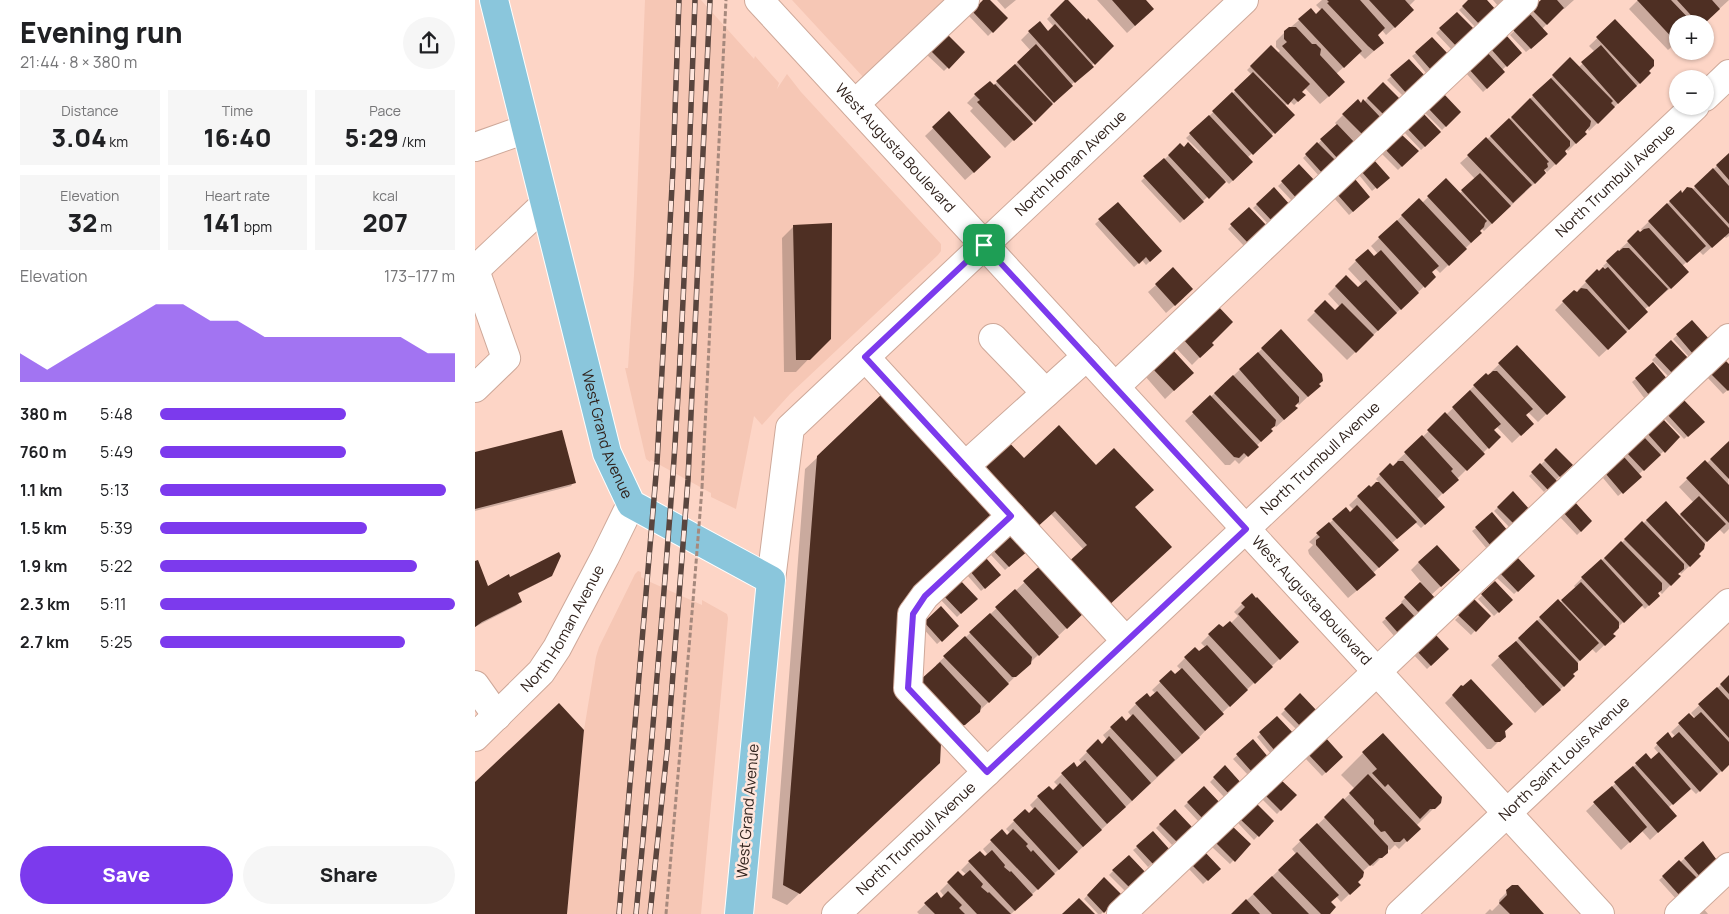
<!DOCTYPE html>
<html lang="en">
<head>
<meta charset="utf-8">
<style>
	:root { --surface:#fff; --page:#f6f6f6; --text:#202124; --muted:#757577; --accent:#7c3aed }
	body { margin:0; font-family:Manrope,sans-serif; background:var(--page); color:var(--text); height:100vh; display:flex; flex-direction:column; font-size:19px; white-space:nowrap }
	* { box-sizing:border-box; margin:0 }
	p { font-size:16px; color:var(--muted) }
	.icon { flex:none; width:28px; height:28px; fill:none; stroke:currentColor; stroke-width:2; stroke-linecap:round; stroke-linejoin:round }
	.map { position:relative; flex:1; overflow:hidden }
	.sheet { display:flex; flex-direction:column; background:var(--surface); width:475px }
	.sheet>* { flex:none }
	.controls { position:absolute; left:1194px; top:15px; display:grid; gap:10px }
	.controls a { display:grid; place-items:center; width:45px; height:45px; border-radius:50%; background:var(--surface); box-shadow:0 1px 4px #0004; font-size:25px }
	.pin { position:absolute; display:grid; place-items:center; width:42px; height:42px; color:#fff; margin:-21px; border-radius:10px; box-shadow:0 2px 8px #0006 }
	.round { display:grid; place-items:center; flex:none; width:52px; height:52px; border-radius:26px; background:var(--page) }
	.summary { display:flex; align-items:center; justify-content:space-between; height:85px; padding:0 20px }
	h1 { font-size:28px; font-weight:800; line-height:38px }
	.metrics { display:grid; grid-template-columns:repeat(3,1fr); gap:8px; height:85px; padding:5px 20px }
	.metrics div { display:grid; align-content:center; border-radius:0px; background:var(--page); text-align:center }
	.metrics b { font-size:25px; font-weight:800 }
	.metrics small { font-size:14px; font-weight:400 }
	.metrics p { font-size:14px }
	.chart { height:140px; padding:10px 20px }
	.chart p { display:flex; justify-content:space-between }
	.chart svg { width:100%; height:90px; margin-top:5px; fill:var(--accent); opacity:.7 }
	.button { display:flex; gap:10px; margin-top:auto; padding:10px 20px }
	.button a { flex:1; height:58px; border-radius:30px; background:var(--accent); color:#fff; font-size:20px; font-weight:800; line-height:58px; text-align:center }
	.button a+a { background:var(--page); color:var(--text) }
	ul { padding:0 20px; list-style:none; font-size:16px }
	li { display:grid; grid-template-columns:80px 60px 1fr; align-items:center; height:38px }
	li i { height:12px; border-radius:6px; background:var(--accent) }
	main { display:flex; flex:1; min-height:0 }
	.map>svg:first-child { display:block }
	.built { fill:#f6c7b5 }
	.shadow { fill:#0003 }
	.building { fill:#4e2f23 }
	.lines { fill:none; stroke-linecap:round; stroke-linejoin:round }
	.minor-casing { stroke:#cea899; stroke-width:30 }
	.major-casing { stroke:#fff; stroke-width:30 }
	.path { stroke:#a6897d; stroke-width:3; stroke-dasharray:5 2.5; stroke-linecap:butt }
	.minor { stroke:#fff; stroke-width:28 }
	.major { stroke:#8ac6dc; stroke-width:28 }
	.rail-casing { stroke:#59453e; stroke-width:5.5 }
	.rail { stroke:#ffe6dd; stroke-width:4; stroke-dasharray:11; stroke-linecap:butt }
	.path-bridge { stroke:#a6897d; stroke-width:3; stroke-dasharray:5 2.5; stroke-linecap:butt }
	.route-casing { stroke:#fff; stroke-width:10 }
	.route { stroke:#7c3aed; stroke-width:6 }
	.labels { text-anchor:middle; stroke-width:5; stroke-linejoin:round; paint-order:stroke }
	.street-label { font-size:15px; fill:#30221c; stroke:#ffe6dd }
</style>
</head>
<body>
<main>
<section class="sheet">
<div class="summary"><div><h1>Evening run</h1><p>21:44 · 8 × 380 m</p></div><a class="round"><svg class="icon" aria-label="share" viewBox="0 0 24 24"><path d="M12 15V3M7 8l5-5 5 5M5 13v7h14v-7"/></svg></a></div>
<div class="metrics">
<div><p>Distance</p><b>3.04<small> km</small></b></div>
<div><p>Time</p><b>16:40</b></div>
<div><p>Pace</p><b>5:29<small> /km</small></b></div>
</div>
<div class="metrics">
<div><p>Elevation</p><b>32<small> m</small></b></div>
<div><p>Heart rate</p><b>141<small> bpm</small></b></div>
<div><p>kcal</p><b>207</b></div>
</div>
<div class="chart"><p><span>Elevation</span>173–177 m</p>
<svg viewBox="0 0 160 44" preserveAspectRatio="none"><path d="M0 44V30L10 38L20 30L30 22L40 14L50 6L60 6L70 14L80 14L90 22L100 22L110 22L120 22L130 22L140 22L150 30L160 30V44z"/></svg>
</div>
<ul>
<li><b>380 m</b>5:48<i style="width:63%"></i></li>
<li><b>760 m</b>5:49<i style="width:63%"></i></li>
<li><b>1.1 km</b>5:13<i style="width:97%"></i></li>
<li><b>1.5 km</b>5:39<i style="width:70%"></i></li>
<li><b>1.9 km</b>5:22<i style="width:87%"></i></li>
<li><b>2.3 km</b>5:11<i style="width:100%"></i></li>
<li><b>2.7 km</b>5:25<i style="width:83%"></i></li>
</ul>
<div class="button"><a>Save</a><a>Share</a></div>
</section>
<div class="map">
<svg width="1254" height="914" viewBox="0 0 1254 914">
	<rect width="100%" height="100%" fill="#fdd5c6"/>
	<path class="built" d="M170 0H226L279 59 280 56 304 83 302 89 312 74 326 92 466 244V251L463 255 315 394 287 425 279 416 261 509 236 497V493L176 460 175 462 171 459 150 368H153L159 275Z
		M317 0H473L390 79Z
		M163 571 166 572V577L173 581 227 605V600L252 614 253 618 226 914H92L109 730 121 657 124 647 160 574Z"/>
	<path class="shadow" d="M510 0H513L531 18 513 36 494 16Z
		M522 0H541L530 9Z
		M591 0 637 46 530 148 495 111 498 108 492 103 500 95 518 86 555 50 546 40 554 32 573 33 579 27 572 19Z
		M622 0H669L670 17 652 33Z
		M847 0H940L934 6 930 18 911 35 907 30 901 35 899 51 890 59 884 53 861 74V90L845 104 830 88 825 92 829 95 819 105 815 101 810 106 818 115 772 158 773 166 754 184 750 180 705 223 666 181 705 145 723 154 725 152 711 138 777 75 772 70 796 47 802 53 805 51 801 47V41L810 32 836 10 841 16 846 10 841 5Z
		M995 0H1010L1020 10 1001 28 984 10Z
		M1018 0H1030L1023 6Z
		M1068 0H1099L1089 9 1087 8 1067 29 1068 38 1051 52 1035 35 1056 15 1054 13Z
		M1163 0H1254L1228 24H1202V42L1193 50 1154 9Z
		M982 13 998 30 977 50 961 33Z
		M1140 21 1175 73 1114 131 1112 128 1109 132 1110 134 1093 151 1091 149 1088 151 1091 154 1072 172 1069 169 1062 181 1009 231 1006 228 998 241 965 273 960 268 956 273 959 277 872 360 832 320 850 302 860 312 865 307 853 294 871 276 883 289 888 285 873 269 881 261 899 257 903 254 896 246 944 199 947 203 971 180 984 194 1000 179 985 163 1034 120 1095 59 1104 67 1120 52 1114 46Z
		M471 35 488 52 469 71 451 54Z
		M1031 36 1045 53 1027 70 1029 72 1008 92 990 72Z
		M941 53 968 58 951 73 937 56Z
		M934 60 949 77 928 96 912 80Z
		M908 83 925 100 844 176 828 158 862 125 860 123 868 115 883 101 885 104 889 102Z
		M968 95 985 112 967 130 950 113Z
		M474 113 507 165 490 180 450 136Z
		M948 115 965 132 946 150 929 132Z
		M926 135 942 151 923 170 907 154Z
		M1254 154V236L1251 238 1249 236 1228 255 1224 251 1207 266 1205 280 1169 310 1164 320 1124 357 1080 310 1088 302 1104 292 1103 290 1122 271 1124 273 1133 271 1128 266 1143 252 1146 251 1145 249 1153 242 1168 232 1166 229 1205 192 1207 194 1217 190Z
		M824 166 839 182 818 202 803 186Z
		M887 171 909 181 897 191 884 175Z
		M799 189 814 206 794 225 778 208Z
		M863 195 890 201 874 215 859 198Z
		M643 203 686 251 671 265 667 260 659 267 620 224Z
		M774 208 790 226 769 246 753 229Z
		M319 226 354 338 321 372H309L307 238Z
		M681 285 709 297 691 313 673 292Z
		M742 307 735 343 737 345 717 365 701 348Z
		M1217 321 1230 343 1214 357 1198 339Z
		M806 331 844 386 824 405 822 403 813 416 801 427 799 425 795 429 796 431 764 464 760 460 755 465H750L710 421Z
		M1196 341 1212 359 1194 377 1177 360Z
		M1042 347 1089 397 1063 422 1053 412 1049 416 1057 424 1037 443 1021 426 1018 430 1024 437 962 499 969 507 946 528 940 522 916 544 914 558 898 573 891 583 873 598 834 554 833 550 838 545 834 542 870 509 875 513 879 510 874 505 894 486 896 489 905 484 901 479 915 465 918 467 923 463 922 461 992 395 991 394 999 386 1013 377 1017 373 1016 372Z
		M697 350 710 380 690 399 670 376Z
		M1178 364 1192 380 1170 399 1157 382Z
		M1254 366V389L1248 394 1231 376Z
		M1207 400 1228 422 1209 439 1188 417Z
		M1188 421 1204 437 1164 474 1162 480 1143 496 1128 478Z
		M1253 443 1254 529 1249 534 1244 529 1228 545 1223 554 1225 556 1206 574 1205 572 1202 574 1204 576 1187 594 1184 591 1181 593 1183 596 1170 609 1166 605 1143 627 1136 634 1139 636 1121 653 1117 649 1101 664 1091 684 1060 713 1016 665 1065 618 1085 603 1101 588 1099 586 1107 578 1191 503 1203 517 1219 503 1204 487 1230 462 1232 463Z
		M1081 450 1096 465 1069 492 1054 476Z
		M0 454 99 482 96 486 0 511Z
		M343 457 425 604 417 691 451 775 312 905 297 898 330 469Z
		M621 466 677 490 609 550 575 513Z
		M1038 493 1053 510 1035 528 1019 511Z
		M1099 503 1116 521 1102 535 1085 517Z
		M1001 528 1031 531 1012 549 997 531Z
		M538 534 552 550 530 570 516 555Z
		M1042 559 1058 576 1039 594 1022 578Z
		M944 562 975 578 956 595 960 600 920 637 907 622 928 604 926 602 946 582 936 570Z
		M0 563 12 588 34 579 76 575 71 579 42 594 45 602 41 606 0 627Z
		M568 565 602 618 481 733 461 665Z
		M496 572 520 579 506 591 492 575Z
		M485 582 501 599 482 617 465 599Z
		M1020 583 1036 600 1019 616 1003 599Z
		M776 595 814 650 747 713 716 746 536 914H444L442 912 461 894 466 899 469 896 465 891 483 873 488 878 492 875 486 870 494 862 510 858 513 855 508 849 527 831 532 836 535 833 531 829 550 810 553 815 559 810 555 805 563 797 578 792 583 786 579 782 587 774 602 769 607 764 604 760 623 741 626 745 632 740 628 735 636 728 651 722 657 717 653 712 661 704 672 695 675 699 681 694 677 690 696 672 700 676 706 670 702 666 720 648 724 653 731 648 726 643 734 635 748 629 756 623 763 616 759 612Z
		M999 601 1014 616 996 635 980 620Z
		M466 608 482 626 462 644 446 626Z
		M959 635 973 649 952 669 938 654Z
		M1254 677V764L1221 794 1215 788 1193 808 1192 824 1175 840 1167 831 1146 850 1111 811 1171 755 1176 761 1184 754 1179 748 1192 734 1197 740 1201 737 1196 732 1214 715 1223 721 1216 713Z
		M986 687 1037 724 1029 732V736L1016 749H1012L970 703Z
		M825 695 841 712 822 730 806 714Z
		M802 718 817 734 796 754 782 737Z
		M907 734 965 802 941 826 944 829 924 849 920 845 915 850 912 849V852L898 866 895 865 887 872 881 882 884 885 866 902 861 896 855 902 853 914H757L821 854 817 849 880 789 866 775Z
		M850 739 867 757 847 776 830 758Z
		M778 741 789 761 773 775 758 759Z
		M750 767 765 784 750 798 735 782Z
		M804 779 820 795 802 814 786 798Z
		M729 788 744 804 724 822 709 806Z
		M781 805 797 821 779 840 763 823Z
		M700 810 716 827 697 845 681 828Z
		M756 827 774 844 755 864 737 847Z
		M1228 843 1243 863 1202 900 1184 880Z
		M662 847 689 853 673 867 658 850Z
		M729 853 744 869 728 884 713 868Z
		M653 856 670 874 651 892 634 875Z
		M629 878 645 895 626 914H623L609 899Z
		M1038 886 1068 914H1010L1015 909 1017 911 1024 904V900Z
		M1228 908 1233 914H1221Z"/>
	<path class="building" d="M508 0H515L533 18 518 33 497 11Z
		M590 0H593L612 20 613 18 639 46 620 65 575 15Z
		M637 0H671L679 9 660 26Z
		M852 0H885L910 28 903 35 909 43 899 51 893 46 852 3 854 2Z
		M894 0H930L939 10 920 28Z
		M993 0H1012L1021 10 1005 25 987 6Z
		M1066 0H1082L1089 8 1072 25 1056 9Z
		M1162 0H1196L1219 24H1202V43Z
		M1202 0H1237L1245 9 1229 24H1224Z
		M836 8 841 14 847 8 887 51 869 68 823 19Z
		M982 12 1000 30 982 47 964 28Z
		M1055 14 1073 34 1056 49 1038 30Z
		M1140 19 1179 60V66L1174 71 1176 73 1165 84 1121 37Z
		M565 21 573 31 580 24 619 67 600 83 553 31Z
		M814 27H821L837 44H841L846 49 845 55 870 82 854 97 807 46 812 42 809 39V31Z
		M471 33 490 52 474 69 454 49Z
		M1031 35 1047 53 1032 67 1016 49Z
		M957 37 974 55 956 70 940 52Z
		M561 44 598 86 579 103 542 62Z
		M796 45 835 84 827 92 831 95 823 102 819 98 813 105 775 66Z
		M1126 45 1162 86 1143 104 1106 62Z
		M1011 51 1030 72 1012 89 993 68Z
		M1095 57 1138 101 1136 103 1140 107 1123 124 1077 75Z
		M934 59 951 77 932 94 915 75Z
		M540 64 578 104 560 122 521 81Z
		M778 72 820 115 800 134 759 90Z
		M1076 78 1116 121 1115 126 1110 132 1112 134 1101 144 1057 95Z
		M515 81 519 85 520 84 558 124 539 141 502 102 505 100 499 94Z
		M908 82 926 100 910 116 892 98Z
		M757 92 798 136 778 155 737 111Z
		M968 93 986 112 971 127 953 108Z
		M1055 98 1095 141V146L1090 151 1092 154 1081 165 1036 117Z
		M883 99 886 103 888 99 906 118 888 135 867 114Z
		M474 111 516 157 499 173 457 127Z
		M948 113 966 132 950 147 932 128Z
		M734 115 778 162 758 181 714 133Z
		M1034 118 1074 162 1072 163 1073 167 1069 170 1071 173 1060 184 1015 136Z
		M862 124 880 143 863 159 845 139Z
		M926 134 944 151 927 167 910 149Z
		M1011 137 1057 185 1038 203 992 155Z
		M713 142 751 182 734 199 693 155 705 143 709 147Z
		M842 142 861 161 848 174 830 154Z
		M1254 153V180L1241 165Z
		M689 158 729 202 709 220 668 176Z
		M899 160 915 178 902 189 886 171Z
		M824 164 841 182 823 200 806 181Z
		M1238 168 1254 186V224L1219 186Z
		M1005 173 1036 206 1017 224 986 190Z
		M971 178 1012 221 1010 223 1009 227 1005 231 1007 233 996 243 952 196Z
		M880 179 895 197 878 212 862 194Z
		M799 187 816 206 798 222 781 204Z
		M1212 187 1217 188 1254 228V233L1237 248 1194 201 1206 190 1207 193Z
		M944 198 992 249 974 266 926 215Z
		M643 202 687 251 675 262 671 257 664 264 623 219Z
		M1192 203 1231 246 1212 263 1173 221Z
		M774 207 792 226 773 243 755 224Z
		M922 220 964 266 957 272 961 277 950 288 903 237Z
		M357 223 356 339 335 360H321L318 225Z
		M1174 228 1214 272 1196 289 1152 241 1163 230 1165 232 1169 229Z
		M1148 248H1154L1193 289 1174 307 1131 261 1143 250 1144 251Z
		M893 249 899 256 906 250 944 293 926 310 880 260Z
		M698 267 718 289 700 306 680 284Z
		M1128 267 1130 269 1133 267 1173 312 1154 330 1110 281 1122 269 1124 271Z
		M871 275 883 287 891 280 922 313 903 331 860 286Z
		M1106 288 1112 289 1152 332 1133 350 1087 301 1099 290 1102 292Z
		M850 300 860 310 867 303 899 335 881 353 839 311Z
		M742 305 758 322 737 343 739 345 725 358 708 339Z
		M1217 320 1235 340 1218 354 1201 334Z
		M806 329 847 374 848 381 844 384 846 386 833 397 786 348Z
		M1196 340 1214 359 1198 374 1180 355Z
		M1042 345 1091 397 1072 415 1023 363Z
		M697 349 719 373 699 391 677 368Z
		M783 352 824 397V402L820 406 823 408 809 420 764 369Z
		M1248 358 1254 364V390L1253 391 1233 371Z
		M1178 362 1193 380 1175 396 1160 378Z
		M1018 371H1022L1058 409 1051 415 1059 424 1046 436 998 385 1011 373 1013 375Z
		M758 375 801 420 800 426 796 429 798 431 786 442 739 393Z
		M995 390 1026 424 1019 430 1026 437 1014 449 977 407Z
		M408 393 520 515 426 604 419 690 466 743 465 763 325 894 308 885 342 456Z
		M735 395 784 447 773 457 769 453 764 458 759 457 717 412Z
		M1207 398 1230 422 1213 437 1191 413Z
		M970 412 1010 454 992 471 952 430Z
		M1188 419 1205 437 1190 453 1173 434Z
		M584 425 621 465 639 448 679 490 660 507 697 547 631 608 590 565 612 545 580 511 559 530 498 465 528 436 549 458Z
		M87 430 101 483 0 509V452Z
		M947 435 978 469 976 471 984 480 968 494 929 452Z
		M1169 437 1186 455 1169 471 1152 453Z
		M1254 441V479L1235 459Z
		M1081 448 1098 465 1085 477 1069 460Z
		M1149 457 1167 477 1148 494 1131 474Z
		M1230 460 1254 485V523L1211 478Z
		M923 461H928L970 507 950 525 904 474 915 463 918 466Z
		M1065 463 1082 481 1073 490 1056 472Z
		M901 482H904L942 522 922 539 882 496 894 485 896 487Z
		M1038 491 1055 510 1040 525 1022 507Z
		M1224 496 1251 524 1232 542 1205 514Z
		M1099 501 1117 521 1106 532 1088 512Z
		M1191 501 1230 544 1229 549 1224 554 1226 556 1215 567 1171 520Z
		M882 505 924 550 904 568 857 519 871 507 875 512Z
		M1017 512 1033 531 1016 546 1000 527Z
		M1167 521 1209 564V569L1203 574 1206 576 1196 586 1149 539Z
		M854 522 901 575 882 591 841 545V540L845 537 841 533Z
		M538 532 554 550 534 567 518 550Z
		M1146 541 1187 583V590L1183 593 1185 596 1174 606 1129 558Z
		M962 545 985 570 966 587 943 562Z
		M84 552 86 556 77 576 43 593 47 602 7 622 0 627V561L3 560 13 586 34 574 35 577Z
		M1042 557 1060 576 1043 592 1025 573Z
		M511 558 526 575 510 589 495 571Z
		M1126 559 1168 605 1149 623 1106 577Z
		M568 563 612 610 592 629 548 581Z
		M485 580 503 599 486 614 468 595Z
		M1020 581 1038 600 1024 613 1006 594Z
		M945 582 962 600 946 615 929 597Z
		M1106 582 1144 622V628L1138 634 1141 636 1130 646 1086 600Z
		M540 589 584 637 564 656 520 607Z
		M777 593 781 598 782 597 824 642 805 660 763 614 770 607 766 603Z
		M999 599 1016 616 1001 632 983 615Z
		M1083 599 1124 643 1105 661 1064 617Z
		M927 603 942 619 924 634 910 618Z
		M466 606 484 626 467 642 449 622Z
		M515 613 557 657 556 664 541 677H537L494 632Z
		M1062 620 1103 663V670L1098 674 1100 676 1089 687 1043 638Z
		M755 621 798 667 780 684 733 634 744 624 748 627Z
		M959 633 974 649 956 666 941 650Z
		M490 636 534 684 514 703 468 656Z
		M1041 641 1086 690 1068 706 1023 656Z
		M732 645 773 690 755 707 709 657 720 647 724 651Z
		M465 662 506 706 505 712 490 725 486 726 444 681Z
		M707 668 749 714 730 731 684 681 696 670 700 674Z
		M1254 675V694L1245 684Z
		M996 679 1038 724 1030 731 1031 737 1025 742H1020L977 695 986 685 988 686Z
		M1242 687 1254 700V738L1223 704Z
		M682 691 725 738 707 754 660 703 672 693 675 697Z
		M825 693 843 712 826 727 809 709Z
		M84 703 109 730 92 914H0V782Z
		M1226 712 1254 742V765L1247 772 1203 723 1214 713 1219 718Z
		M658 714 700 760 682 777 635 727 647 716 651 721Z
		M802 716 819 734 800 751 784 732Z
		M1193 732 1197 738 1204 732 1243 774 1225 792 1181 743Z
		M908 733 967 797 966 803 960 809H955L945 819 913 784 910 787 897 773 902 769 887 752Z
		M634 736 676 783 657 801 611 751 623 739 627 744Z
		M850 737 868 757 851 773 833 754Z
		M778 739 794 758 777 772 761 754Z
		M1184 752 1216 789 1198 805 1160 763 1171 753 1176 759Z
		M610 760 651 807 632 824 586 773 599 762 602 767Z
		M750 765 767 784 755 795 738 777Z
		M1158 766 1202 816 1183 833 1139 782Z
		M893 774 946 829 932 842 929 838 925 842H919L910 831 906 832 899 824V820L874 793Z
		M804 778 822 795 806 811 789 794Z
		M585 783 627 830 608 847 562 796 574 786 578 790Z
		M729 786 746 804 729 820 712 802Z
		M1137 786 1172 827 1155 843 1118 802Z
		M868 798 913 846V853L907 858H904L895 866 849 817Z
		M781 803 799 821 784 837 765 819Z
		M560 807 603 852 584 870 538 820 550 809 554 813Z
		M700 809 717 827 702 842 684 824Z
		M842 823 889 872 888 877 883 882 886 885 875 895 824 840Z
		M756 825 776 844 760 862 740 842Z
		M527 829 532 835 538 829 553 844 551 846 556 852 558 850 580 874 563 890 515 840Z
		M678 831 695 850 678 864 661 846Z
		M1228 841 1244 863 1227 879 1209 858Z
		M517 850 530 865 529 867 535 872 536 871 558 895 540 911 493 861 505 851 510 856Z
		M729 851 746 869 733 881 716 864Z
		M822 852 864 895 856 902 861 907 855 914H846L803 870Z
		M654 855 672 874 656 889 637 870Z
		M1204 860 1223 879 1206 897 1187 876Z
		M495 870 508 884 506 887 513 893 514 892 536 914H502L472 882 483 871 488 876Z
		M797 876 834 914H797L778 894Z
		M629 877 647 895 629 913 612 895Z
		M1037 885H1043L1069 914H1035L1024 903 1032 895 1031 890Z
		M473 891 487 905 484 908 490 914H460L449 903 462 892 466 898Z
		M604 898 620 914H587Z
		M771 899 785 914H756Z"/>
	<g class="lines">
		<g class="minor-casing">
			<g id="minor">
				<path id="s1" d="M284 0 1125 914"/>
				<path d="M1230 97 1254 74"/>
				<path d="M380 104 490 0"/>
				<path d="M0 147 51 129"/>
				<path d="M0 270 31 358 0 388"/>
				<path d="M0 270 70 204"/>
				<path d="M518 338 571 393"/>
				<path d="M390 357 651 641"/>
				<path d="M640 387 1049 0"/>
				<path d="M490 466 612 356"/>
				<path id="s2" d="M296 580 315 428 769 0"/>
				<path d="M0 685 22 716"/>
				<path id="s3" d="M0 737 66 672 82 648 130 557 156 504"/>
				<path d="M512 772 433 688 437 614 450 596 536 516"/>
				<path id="s4" d="M361 914 1220 106"/>
				<path d="M646 914 1254 338"/>
				<path id="s5" d="M925 914 1254 603"/>
				<path d="M1204 914 1254 867"/>
			</g>
		</g>
		<g class="major-casing">
			<g id="major">
				<path id="s6" d="M19 0 132 453 156 504 296 580 264 914"/>
			</g>
		</g>
		<path class="path" d="M227 488 251 0
			M191 914 218 601"/>
		<use href="#minor" class="minor"/>
		<use href="#major" class="major"/>
		<g class="rail-casing">
			<path id="rail" d="M144 914 182 463 198 168 204 0
				M161 914C175 767 187 621 198 474 209 316 214 158 220 0
				M175 914 192 751 213 480 235 0"/>
		</g>
		<use href="#rail" class="rail"/>
		<path class="path-bridge" d="M218 601 227 488"/>
	</g>
	<g class="lines">
		<g class="route-casing">
			<path id="route" d="M509 245 771 529 512 772 433 688 438 614 450 596 536 516 390 357Z"/>
		</g>
		<use href="#route" class="route"/>
	</g>
	<g class="labels">
		<g class="street-label">
			<text dy="5" stroke="none"><textPath href="#s1" startOffset="201">West Augusta Boulevard</textPath></text>
			<text dy="5" stroke="none"><textPath href="#s2" startOffset="539">North Homan Avenue</textPath></text>
			<text dy="5" stroke="none"><textPath href="#s4" startOffset="1070">North Trumbull Avenue</textPath></text>
			<text dy="5" stroke="none"><textPath href="#s6" startOffset="449">West Grand Avenue</textPath></text>
			<text dy="5" stroke="none"><textPath href="#s4" startOffset="665">North Trumbull Avenue</textPath></text>
			<text dy="5" stroke="none"><textPath href="#s1" startOffset="816">West Augusta Boulevard</textPath></text>
			<text dy="5" stroke="none"><textPath href="#s3" startOffset="141">North Homan Avenue</textPath></text>
			<text dy="5" stroke="none"><textPath href="#s5" startOffset="226">North Saint Louis Avenue</textPath></text>
			<text transform="translate(273 811) rotate(-85)" y="5">West Grand Avenue</text>
			<text dy="5" stroke="none"><textPath href="#s4" startOffset="110">North Trumbull Avenue</textPath></text>
		</g>
	</g>
</svg>
<div class="controls">
<a>+</a>
<a>−</a>
</div>
<div class="pin" style="left:509px;top:245px;background:#1e9e55"><svg class="icon" aria-label="arrive" viewBox="0 0 24 24"><path d="M6 21V4h12l-3 4 3 4H6"/></svg></div>
</div>
</main>
</body>
</html>
